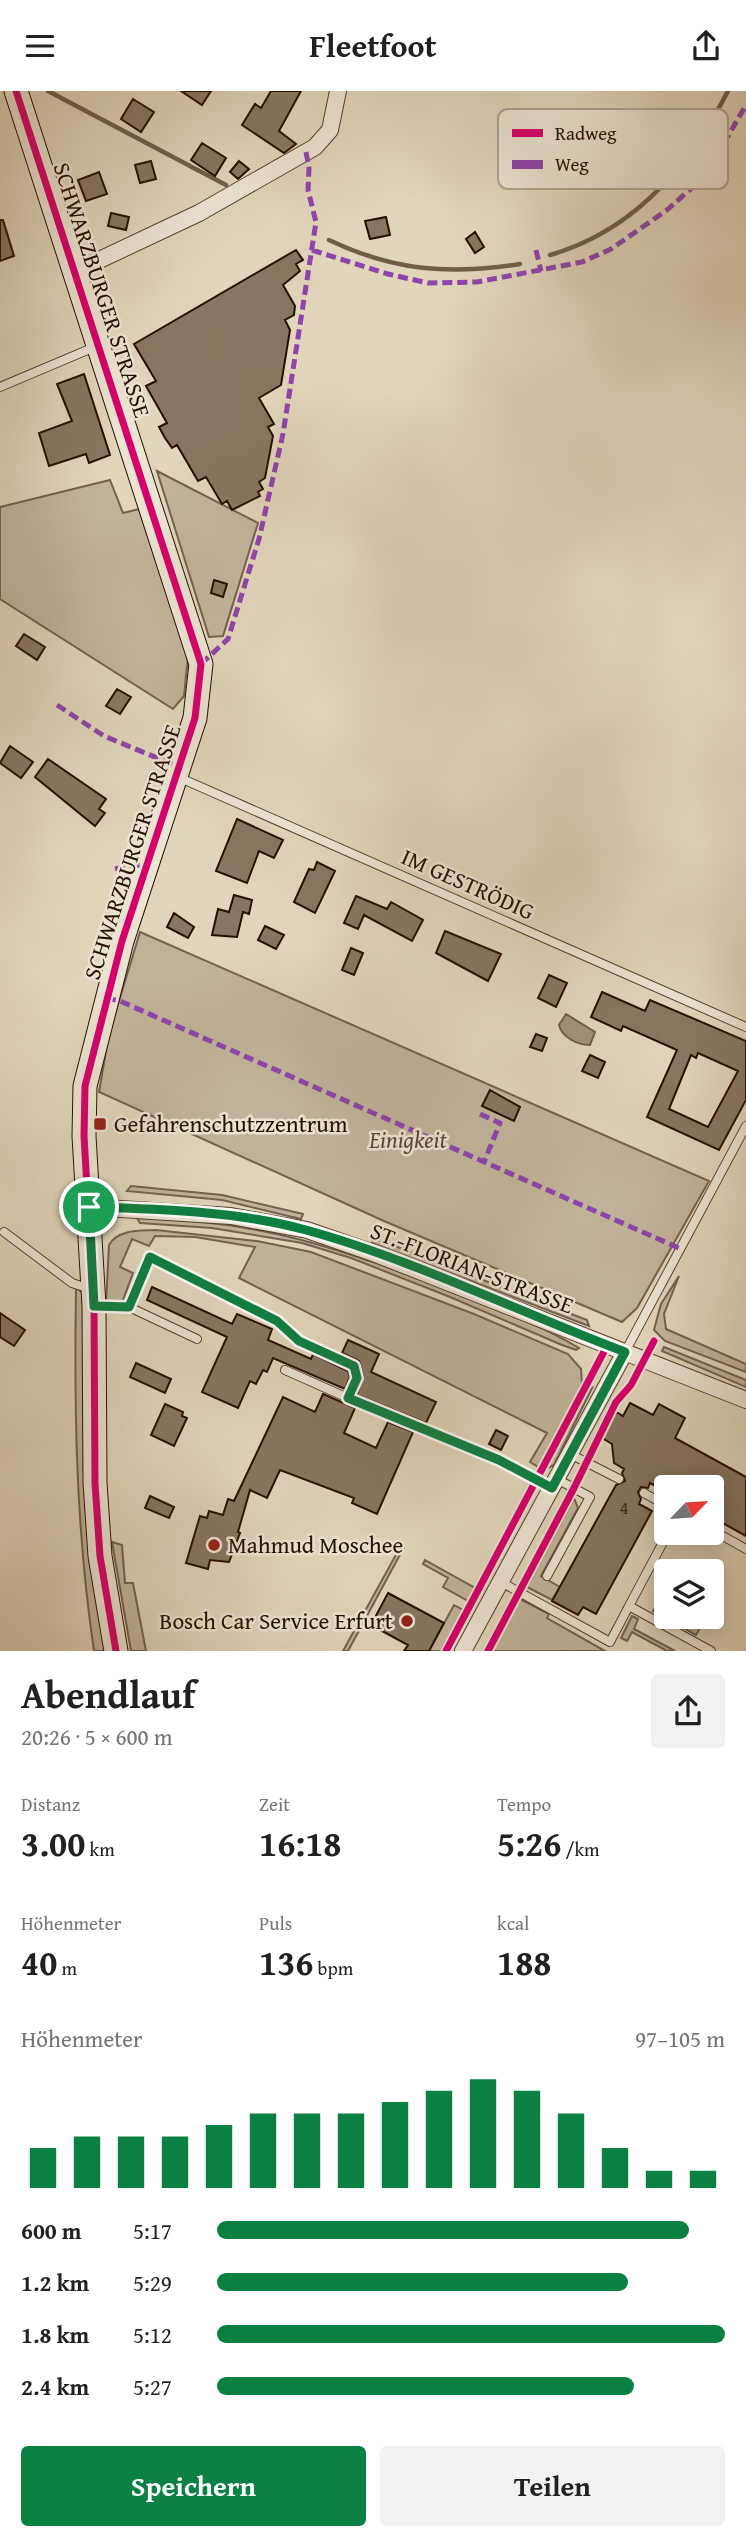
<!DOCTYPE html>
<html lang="de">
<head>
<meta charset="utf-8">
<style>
	:root { --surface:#fff; --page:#f2f2f2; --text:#202124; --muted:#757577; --accent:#0b8043 }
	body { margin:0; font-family:"Gentium Book Plus",serif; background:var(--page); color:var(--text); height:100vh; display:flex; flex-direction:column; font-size:26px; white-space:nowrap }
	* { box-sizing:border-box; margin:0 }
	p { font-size:23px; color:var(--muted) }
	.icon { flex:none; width:38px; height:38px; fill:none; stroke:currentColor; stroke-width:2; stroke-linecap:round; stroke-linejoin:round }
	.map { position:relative; height:1560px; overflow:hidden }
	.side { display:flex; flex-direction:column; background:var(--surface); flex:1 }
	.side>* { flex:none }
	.needle { width:46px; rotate:65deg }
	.buttons { position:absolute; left:654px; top:1384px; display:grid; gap:14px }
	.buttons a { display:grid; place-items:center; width:70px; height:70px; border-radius:7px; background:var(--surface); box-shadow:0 4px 18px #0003; font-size:35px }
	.pin { position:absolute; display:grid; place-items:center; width:60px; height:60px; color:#fff; margin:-30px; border:4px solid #fff; border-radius:50%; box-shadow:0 2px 7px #0007 }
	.round { display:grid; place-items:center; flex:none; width:74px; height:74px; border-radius:7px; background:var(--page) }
	.summary { display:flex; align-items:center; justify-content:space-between; height:119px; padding:0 21px }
	h1 { font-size:38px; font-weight:700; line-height:52px }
	.metrics { display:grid; grid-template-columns:repeat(3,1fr); gap:10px; height:119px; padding:7px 21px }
	.metrics div { display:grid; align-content:center }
	.metrics b { font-size:35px; font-weight:700 }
	.metrics small { font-size:19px; font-weight:400 }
	.metrics p { font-size:19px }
	.chart { height:196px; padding:14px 21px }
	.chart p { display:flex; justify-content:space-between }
	.chart svg { width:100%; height:126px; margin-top:7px; stroke:var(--accent); stroke-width:6 }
	.primary-button { display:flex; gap:14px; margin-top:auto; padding:14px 21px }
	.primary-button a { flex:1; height:80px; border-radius:7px; background:var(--accent); color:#fff; font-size:28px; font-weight:700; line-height:80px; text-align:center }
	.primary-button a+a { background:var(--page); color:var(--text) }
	ul { padding:0 21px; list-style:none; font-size:23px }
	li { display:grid; grid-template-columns:112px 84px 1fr; align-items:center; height:52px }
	li i { height:18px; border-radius:9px; background:var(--accent) }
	header { display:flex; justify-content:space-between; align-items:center; height:91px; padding:0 21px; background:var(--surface); font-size:32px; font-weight:700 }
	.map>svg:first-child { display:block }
	.green { fill:#c1b39b; stroke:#74614e; stroke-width:2 }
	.water { fill:#a1927b; stroke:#705e4a; stroke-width:2 }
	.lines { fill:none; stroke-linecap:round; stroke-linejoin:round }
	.stream { stroke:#705e4a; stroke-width:4.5 }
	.building { fill:#877661; stroke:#260f00; stroke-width:2; fill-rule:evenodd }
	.lane-casing { stroke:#55402f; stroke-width:10 }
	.street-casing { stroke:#55402f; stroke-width:18 }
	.secondary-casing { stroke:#260f00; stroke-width:25 }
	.lane { stroke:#ece4d3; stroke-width:8 }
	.street { stroke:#ece4d3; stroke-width:16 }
	.secondary { stroke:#ece4d3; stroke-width:23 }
	.quiet { stroke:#8e44ad; stroke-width:5; stroke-dasharray:10 5; stroke-linecap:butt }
	.cycleway-casing { stroke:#ece4d3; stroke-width:11 }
	.cycleway { stroke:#d6006c; stroke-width:7 }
	.route-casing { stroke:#fff; stroke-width:14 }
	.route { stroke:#0b8043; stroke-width:9 }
	.poi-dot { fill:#8f2418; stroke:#ece4d3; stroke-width:2.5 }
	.labels { text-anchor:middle; stroke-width:5; stroke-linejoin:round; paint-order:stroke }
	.number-label { font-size:19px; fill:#3e2918 }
	.street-label { font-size:23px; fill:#260f00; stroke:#ece4d3 }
	.poi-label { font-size:23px; fill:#260f00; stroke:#ece4d3; text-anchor:start }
	.park-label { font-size:23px; font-style:italic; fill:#5c4836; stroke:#ece4d3 }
	.key { fill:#ece4d3; stroke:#b1a494; stroke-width:2 }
	.key-label { font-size:19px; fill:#260f00 }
</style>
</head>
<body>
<header><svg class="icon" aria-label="menu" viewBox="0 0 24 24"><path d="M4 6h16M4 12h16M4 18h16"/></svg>Fleetfoot<svg class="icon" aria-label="share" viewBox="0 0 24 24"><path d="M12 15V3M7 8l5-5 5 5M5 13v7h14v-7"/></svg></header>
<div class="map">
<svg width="746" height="1560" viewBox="0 0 746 1560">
	<rect width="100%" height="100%" fill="#e1d5bb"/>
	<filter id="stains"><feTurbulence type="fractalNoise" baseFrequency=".00286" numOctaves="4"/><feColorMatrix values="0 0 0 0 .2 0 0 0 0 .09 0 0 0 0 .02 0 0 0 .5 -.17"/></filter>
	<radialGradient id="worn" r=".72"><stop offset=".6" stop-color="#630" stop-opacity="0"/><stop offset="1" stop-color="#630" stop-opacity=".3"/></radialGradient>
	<path class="green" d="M157 380 258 432 223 545 209 546Z
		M110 389 123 422 139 418 188 566 184 605 173 618 0 508V416Z
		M140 841 709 1090 637 1217 622 1231 384 1130 99 1001 109 943Z
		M131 1095 222 1104 303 1123 301 1128 222 1109 127 1100Z
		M137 1127C260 1129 340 1157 452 1201 495 1218 539 1233 579 1257L576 1259 562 1254 450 1206 351 1167 302 1152 212 1137 140 1132Z
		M156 1139 257 1150 311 1161 474 1223 568 1263 581 1278 582 1294 540 1377 530 1371 547 1342 239 1187 255 1156 195 1146 155 1145 149 1155 132 1148 120 1176 133 1182 123 1209 117 1213 106 1212 109 1154C118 1138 140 1140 156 1139Z
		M374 1147 587 1229 589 1235 372 1152Z
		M679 1185 664 1223 666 1238 746 1273V1281L665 1250 654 1239 661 1213Z
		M76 1197 86 1204 108 1560H94C76 1438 74 1321 76 1197Z
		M664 1256 746 1289V1296L662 1260Z
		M592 1297 554 1374 546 1378 588 1299Z
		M574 1407 578 1417 541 1485 560 1496 552 1509 527 1496Z
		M112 1451 122 1454 125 1492H133L146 1560H131Z
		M403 1458 348 1560H343L398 1460Z
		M425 1469 475 1497 468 1510 443 1496 448 1487 423 1473Z
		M667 1494V1506L662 1513 667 1526H706L696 1544 653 1520Z
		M520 1508 549 1523 547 1527 605 1560H492Z
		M454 1514 463 1519 441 1560H429Z
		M632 1525 638 1528 634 1538 675 1560H667L632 1541 627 1550 621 1547Z"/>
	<path class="water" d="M566 923 595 941 590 954C577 954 562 946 559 934Z"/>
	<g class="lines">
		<path class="stream" d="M48 0 226 94
			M329 149C394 180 449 184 520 173
			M550 164C634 140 689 76 728 0"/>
	</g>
	<path class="building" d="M181 0H211L202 14Z
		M271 0H301L279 40 296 53 284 62 242 34 255 13 261 17Z
		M133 8 154 21 141 41 121 28Z
		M202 52 226 67 215 85 191 69Z
		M151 70 156 88 140 92 135 74Z
		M239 70 249 78 238 88 230 81Z
		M99 81 107 103 86 110 78 89Z
		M111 122 129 126 126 139 108 135Z
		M386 126 390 144 370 148 365 130Z
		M0 129H3L14 165 0 170Z
		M475 141 484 156 475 162 466 148Z
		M296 159 303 169 296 173 300 180 283 194 295 215 294 224 285 229 290 239 281 294 259 307 274 333 268 336 273 345 265 387 259 391 263 398 258 401 260 405 232 419 227 410 222 413 206 386 198 390 177 354 172 357 165 347 159 336 167 332 146 295 156 290 134 253Z
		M84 283 110 364 89 372 86 363 49 375 39 342 72 330 57 293Z
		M214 489 227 493 223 506 211 502Z
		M24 543 45 556 37 569 16 555Z
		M117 598 131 606 120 623 106 615Z
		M10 655 33 671 21 687 0 672Z
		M48 668 106 708 99 718 105 722 95 735 35 686Z
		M237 728 283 749 274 767 259 760 247 792 216 780Z
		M317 771 335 780 315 822 294 811 309 778 314 779Z
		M234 804 252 809 249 823 243 821 237 846 212 844 218 818 229 821Z
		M356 805 387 818 391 811 423 829 412 850 364 824 358 838 344 832Z
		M174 822 194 836 188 847 167 836Z
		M265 835 284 844 276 858 258 849Z
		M445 840 501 863 488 890 436 862Z
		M351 857 363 862 354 884 342 879Z
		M549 884 567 892 556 916 538 907Z
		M602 901 645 920 650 909 746 950V1009L719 1059 647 1026 677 959 623 935 621 940 591 926ZM698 962 738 980 708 1036 669 1018 691 964 696 967Z
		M536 943 547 947 542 960 530 956Z
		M590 964 605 971 598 987 582 980Z
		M490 999 520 1016 514 1030 482 1015Z
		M152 1196 232 1233 237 1223 272 1238 268 1249 311 1268 313 1263 348 1280 350 1286 345 1298 273 1267 267 1281 263 1279 256 1293 250 1290 238 1317 202 1301 227 1246 147 1209Z
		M0 1222 25 1239 14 1255 0 1246Z
		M348 1249 379 1263 371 1281 436 1311 426 1332 357 1304 363 1285 359 1270 342 1262Z
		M136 1272 171 1288 165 1302 130 1286Z
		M323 1303 355 1317 344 1342 376 1357 388 1331 413 1341 377 1423 352 1412 354 1407 280 1379 267 1407 250 1399 238 1441 240 1442 229 1471 210 1469 208 1478 186 1472 200 1425 207 1427 209 1420 223 1424 228 1408 234 1410 283 1306 315 1321Z
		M630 1312 653 1324 659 1313 685 1327 675 1347 746 1386V1445L712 1426V1396H667V1401L650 1392 648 1397 641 1396 638 1401 641 1408 639 1413 652 1420 596 1523 583 1516 578 1524 552 1510 616 1394 625 1390 622 1382 624 1378 614 1372 612 1353 602 1347 616 1321 623 1325Z
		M165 1313 183 1321 182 1325 187 1327 174 1355 151 1344Z
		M496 1339 508 1345 501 1359 489 1353Z
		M150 1405 174 1416 169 1427 145 1417Z
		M388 1502 444 1532 429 1560H404L408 1554 371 1534Z"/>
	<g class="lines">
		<g class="lane-casing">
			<path id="lane" d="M0 296 97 255
				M178 686 746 936
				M4 1141 72 1192 90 1198
				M97 1216H129L150 1166 277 1229 299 1250 354 1275 357 1287 348 1307 285 1279
				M129 1216 197 1248
				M625 1261 746 1035
				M348 1307 499 1369 552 1397
				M570 1363 619 1388
				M644 1402 667 1415
				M712 1439 746 1458
				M668 1442 629 1515 711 1560
				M547 1485 590 1406 557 1388
				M501 1491 610 1551 629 1515"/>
		</g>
		<g class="street-casing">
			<path id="street" d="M76 180 199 122 315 56 330 39 338 0
				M89 1116 231 1125 307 1139 376 1163 746 1309
				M463 1560 625 1261"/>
		</g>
		<g class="secondary-casing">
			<path id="secondary" d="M16 0 201 573 195 627 122 850 85 995 84 1045 94 1215 95 1392 100 1465 116 1560"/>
		</g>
		<use href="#lane" class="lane"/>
		<use href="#street" class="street"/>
		<use href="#secondary" class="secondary"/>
		<path class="quiet" d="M312 159 388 183 428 192 477 191 582 171 611 158 667 119 695 94 717 64 746 14
			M536 159 541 180
			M201 573 228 548 259 448 283 343 316 131 308 99 309 77 306 61
			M57 614 104 645 179 676
			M115 778 132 774 146 775
			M106 907 120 910 681 1158
			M480 1023 500 1032 484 1071"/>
		<g class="cycleway-casing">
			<path id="cycleway" d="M16 0 201 573 195 627 122 850 85 995 84 1045 94 1215 95 1392 100 1465 116 1560
				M446 1560 607 1255
				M488 1560 574 1397 616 1311 631 1294 654 1250"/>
		</g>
		<use href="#cycleway" class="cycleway"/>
	</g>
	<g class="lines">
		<g class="route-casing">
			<path id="route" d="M89 1116C160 1118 237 1120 306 1139 412 1168 521 1222 625 1261L552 1397 499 1369 348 1307 357 1287 354 1275 299 1250 277 1230 150 1166 129 1216 94 1215Z"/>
		</g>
		<use href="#route" class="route"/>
	</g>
	<g class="poi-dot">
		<rect x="93" y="1026" width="14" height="14" rx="3.5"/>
		<circle cx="214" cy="1454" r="7"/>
		<circle cx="407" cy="1530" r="7"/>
	</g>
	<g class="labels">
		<g class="number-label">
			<text x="624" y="1423">4</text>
		</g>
		<g class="street-label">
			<text transform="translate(102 199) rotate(72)" y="8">SCHWARZBURGER STRASSE</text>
			<text transform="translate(132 761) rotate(-72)" y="8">SCHWARZBURGER STRASSE</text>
			<text transform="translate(468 793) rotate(24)" y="8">IM GESTRÖDIG</text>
			<text transform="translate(472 1177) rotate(21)" y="8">ST.-FLORIAN-STRASSE</text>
		</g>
		<g class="poi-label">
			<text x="114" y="1041">Gefahrenschutzzentrum</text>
			<text x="228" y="1462">Mahmud Moschee</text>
			<text x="393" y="1538" text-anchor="end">Bosch Car Service Erfurt</text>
		</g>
		<g class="park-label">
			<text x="408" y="1057">Einigkeit</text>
		</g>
	</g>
	<rect x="498" y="18" width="230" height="80" rx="10" class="key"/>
	<rect x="512" y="38" width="31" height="8" fill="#d6006c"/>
	<rect x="512" y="69" width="31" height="9" fill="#8e44ad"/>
	<g class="key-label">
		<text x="555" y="49">Radweg</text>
		<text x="555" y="80">Weg</text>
	</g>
	<rect width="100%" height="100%" filter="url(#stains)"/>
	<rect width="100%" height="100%" fill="url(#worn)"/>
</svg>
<div class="buttons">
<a><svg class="needle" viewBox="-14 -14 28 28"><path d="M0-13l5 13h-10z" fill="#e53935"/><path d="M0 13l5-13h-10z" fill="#757577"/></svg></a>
<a><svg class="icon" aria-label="layers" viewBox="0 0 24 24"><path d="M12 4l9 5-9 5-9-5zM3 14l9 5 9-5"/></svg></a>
</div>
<div class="pin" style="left:89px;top:1116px;background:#1e9e55"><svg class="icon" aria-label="arrive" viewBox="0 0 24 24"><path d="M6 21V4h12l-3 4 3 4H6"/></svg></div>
</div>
<section class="side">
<div class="summary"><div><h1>Abendlauf</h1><p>20:26 · 5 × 600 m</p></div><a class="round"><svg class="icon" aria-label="share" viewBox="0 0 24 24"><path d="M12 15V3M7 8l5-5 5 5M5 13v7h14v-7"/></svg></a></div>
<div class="metrics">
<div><p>Distanz</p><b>3.00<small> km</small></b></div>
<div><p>Zeit</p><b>16:18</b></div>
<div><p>Tempo</p><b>5:26<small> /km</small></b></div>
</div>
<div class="metrics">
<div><p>Höhenmeter</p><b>40<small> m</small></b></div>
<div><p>Puls</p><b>136<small> bpm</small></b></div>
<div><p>kcal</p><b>188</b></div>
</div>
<div class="chart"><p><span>Höhenmeter</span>97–105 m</p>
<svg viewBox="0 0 160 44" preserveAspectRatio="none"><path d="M5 44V30M15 44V26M25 44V26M35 44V26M45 44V22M55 44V18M65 44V18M75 44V18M85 44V14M95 44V10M105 44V6M115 44V10M125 44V18M135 44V30M145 44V38M155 44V38"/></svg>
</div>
<ul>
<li><b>600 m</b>5:17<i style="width:93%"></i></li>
<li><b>1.2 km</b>5:29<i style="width:81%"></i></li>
<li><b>1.8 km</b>5:12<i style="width:100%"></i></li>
<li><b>2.4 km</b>5:27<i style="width:82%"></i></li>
</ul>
<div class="primary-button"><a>Speichern</a><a>Teilen</a></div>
</section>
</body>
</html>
